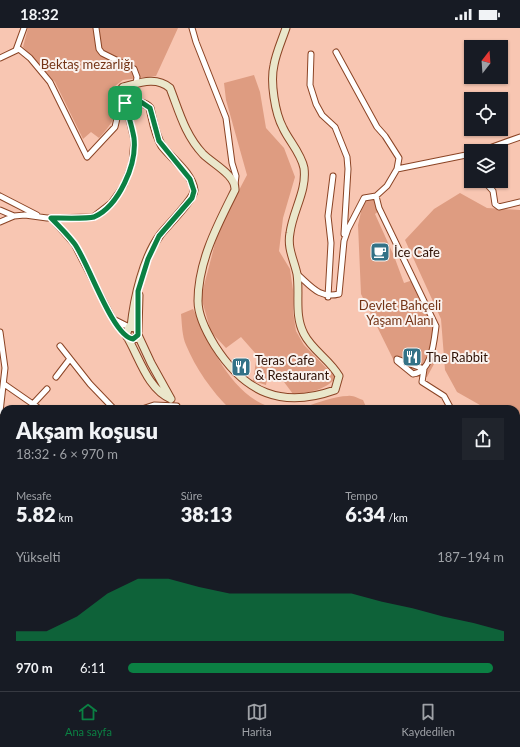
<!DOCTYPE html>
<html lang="tr">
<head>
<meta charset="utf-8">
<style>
	:root { --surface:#171b24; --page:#20242c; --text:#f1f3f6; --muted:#9ea1a6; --line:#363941; --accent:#0b8043 }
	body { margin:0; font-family:Lato,sans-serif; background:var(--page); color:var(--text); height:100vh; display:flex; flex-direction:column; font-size:15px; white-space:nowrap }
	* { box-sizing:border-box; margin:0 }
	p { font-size:13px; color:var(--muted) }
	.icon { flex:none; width:22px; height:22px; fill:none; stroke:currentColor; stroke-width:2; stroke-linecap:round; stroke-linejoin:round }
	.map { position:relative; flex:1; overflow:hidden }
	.side { position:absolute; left:0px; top:377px; width:520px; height:286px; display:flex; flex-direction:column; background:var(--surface); border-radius:12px 12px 0 0; box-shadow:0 1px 3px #0004 }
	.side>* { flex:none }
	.needle { width:26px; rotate:17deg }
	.buttons { position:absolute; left:464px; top:12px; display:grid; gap:8px }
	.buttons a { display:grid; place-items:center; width:44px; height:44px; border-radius:0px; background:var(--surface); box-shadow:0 1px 3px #0004; font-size:20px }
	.pin { position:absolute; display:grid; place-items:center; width:34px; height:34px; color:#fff; margin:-17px; border-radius:8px; box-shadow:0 2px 6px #0006 }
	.round { display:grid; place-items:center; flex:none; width:42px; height:42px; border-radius:0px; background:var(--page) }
	.overview { display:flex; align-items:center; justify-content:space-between; height:68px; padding:0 16px }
	h1 { font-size:22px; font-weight:800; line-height:30px }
	.metrics { display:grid; grid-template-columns:repeat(3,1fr); gap:6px; height:68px; padding:4px 16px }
	.metrics div { display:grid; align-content:center }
	.metrics b { font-size:20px; font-weight:800 }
	.metrics small { font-size:11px; font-weight:400 }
	.metrics p { font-size:11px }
	.chart { height:112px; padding:8px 16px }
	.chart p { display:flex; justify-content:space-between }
	.chart svg { width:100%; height:72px; margin-top:4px; fill:var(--accent); opacity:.7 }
	ul { padding:0 16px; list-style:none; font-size:13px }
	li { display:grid; grid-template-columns:64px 48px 1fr; align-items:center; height:30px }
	li i { height:10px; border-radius:5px; background:var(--accent) }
	.status { display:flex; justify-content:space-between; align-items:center; height:28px; padding:0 20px; background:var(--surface); direction:ltr }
	.status svg { height:11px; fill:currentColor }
	.dock { display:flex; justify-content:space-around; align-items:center; height:56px; border-top:1px solid var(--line); background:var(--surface); font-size:11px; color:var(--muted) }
	.dock a { display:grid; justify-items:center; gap:2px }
	.dock .current { color:var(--accent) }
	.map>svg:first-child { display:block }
	.green { fill:#de9c81 }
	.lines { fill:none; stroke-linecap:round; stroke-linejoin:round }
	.street-casing { stroke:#8b4425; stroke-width:7 }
	.secondary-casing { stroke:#8b4425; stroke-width:9 }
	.street { stroke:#fff; stroke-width:5 }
	.secondary { stroke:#eae7cb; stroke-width:7 }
	.route-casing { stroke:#fff; stroke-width:8 }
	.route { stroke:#0b8043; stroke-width:5 }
	.labels { text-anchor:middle; stroke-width:4; stroke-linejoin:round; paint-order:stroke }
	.park-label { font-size:13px; fill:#743416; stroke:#faf2ee }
	.poi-label { font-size:13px; fill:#2e1105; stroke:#faf2ee; text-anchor:start }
</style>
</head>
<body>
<div class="status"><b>18:32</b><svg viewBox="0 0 49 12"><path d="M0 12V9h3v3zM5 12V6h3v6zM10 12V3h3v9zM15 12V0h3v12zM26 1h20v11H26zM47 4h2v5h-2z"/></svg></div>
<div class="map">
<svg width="520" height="663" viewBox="0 0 520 663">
	<rect width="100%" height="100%" fill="#f8c6b2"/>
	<path class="green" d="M28 0H178L156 48 123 52 111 61C119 86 116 91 99 110L91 104 83 111 55 54 23 19Z
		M254 47 260 64 266 100 284 120 295 149 283 190 279 223 290 241 293 262V284L296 303 304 317 336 350C323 363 311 364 293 366L278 346 269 339 266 357 253 353 257 327 241 309 226 320 211 304 201 269 219 200 247 147 226 72 224 55Z
		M460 165 487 180 520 182V418L516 411V381H487L457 364 445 342 441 291 405 212 434 181Z
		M378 168 380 182 375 186 394 228 404 255 416 251 438 296 434 336 427 349H414L394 333 361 266 358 197 363 175 367 172Z
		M193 281C214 325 242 394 304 379 318 375 334 368 348 368 353 367 359 371 363 372L367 381H230C212 364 195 339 186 317 182 308 182 296 181 286Z"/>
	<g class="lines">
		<g class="street-casing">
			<path id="street" d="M96 0 99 21 102 25 134 41 137 49 136 56
				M192 0 196 14 226 90 232 135 236 148 235 156
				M16 22 24 0
				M311 26 310 57 316 76 322 87 335 99 347 129 348 141 344 206
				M0 30 19 21 30 30 50 54 87 129 115 99 121 73
				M481 123 520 109
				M397 141 471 126
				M484 153 493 163 495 176 499 179 520 174
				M0 168 37 187
				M376 168 379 180 436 298C434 313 432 344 413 346L397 333V331L424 341 422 354 444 368 451 381
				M0 182 14 188
				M51 190 74 216 113 291 126 307
				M0 194 14 188 25 187 47 190 93 189 111 175 124 157 132 135 134 112 125 75
				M297 246C311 258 319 271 339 266L344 213 348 201 364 170 376 168 387 158 397 141 399 130 385 108 377 99 336 24
				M328 269 331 215 328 188 333 148
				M115 292 129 299
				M0 304 5 340 0 384
				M60 318 90 356 114 381
				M56 349 69 332
				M4 356 40 381
				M32 377 47 361
				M142 381 154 377 177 378
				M0 395 4 399
				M0 445 4 446
				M0 454 4 455
				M0 482 4 484
				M0 585 4 588
				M516 611 520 612
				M0 648 4 651
				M13 659 18 663
				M133 659 142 663
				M287 659H297
				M299 659 311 663
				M0 663 4 656
				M194 663 195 659
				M261 663 272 659"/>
		</g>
		<g class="secondary-casing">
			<path id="secondary" d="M131 299C134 270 143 230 160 207 167 198 195 170 194 162 192 145 172 131 162 118 155 107 153 93 150 80 140 69 127 80 119 70L118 65 123 59C139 55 156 48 170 60 179 83 185 107 203 126 213 136 236 147 235 162 218 196 198 233 198 273 198 288 207 305 215 318 245 365 282 381 335 362L339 348C330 332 312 322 304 306 294 287 300 266 297 246 294 232 287 220 290 205 293 182 307 163 304 140 301 125 289 113 283 100 275 85 270 54 274 37 276 25 282 12 286 0
				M138 302 139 267
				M138 307 151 335 171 371
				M127 309 133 311 137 309 138 303 136 300 129 299 126 307C139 328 147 361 171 371"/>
		</g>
		<use href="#street" class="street"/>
		<use href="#secondary" class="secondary"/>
	</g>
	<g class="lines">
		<g class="route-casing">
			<path id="route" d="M141 74 150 80 159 113 190 151 194 163 192 170 159 208 148 231 138 263V307L133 311C112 308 88 233 74 215 67 206 59 198 51 190 60 190 87 191 94 189 119 178 137 136 134 110 132 98 128 86 125 75Z"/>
		</g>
		<use href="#route" class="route"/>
	</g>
	<defs>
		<g id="cafe-square" transform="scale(1)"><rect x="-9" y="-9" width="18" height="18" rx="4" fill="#337287" stroke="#faf2ee"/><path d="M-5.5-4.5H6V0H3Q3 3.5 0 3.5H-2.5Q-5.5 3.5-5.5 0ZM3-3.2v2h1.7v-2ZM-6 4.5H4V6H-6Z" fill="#fff"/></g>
		<g id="restaurant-square" transform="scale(1)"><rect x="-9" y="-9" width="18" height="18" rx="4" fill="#337287" stroke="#faf2ee"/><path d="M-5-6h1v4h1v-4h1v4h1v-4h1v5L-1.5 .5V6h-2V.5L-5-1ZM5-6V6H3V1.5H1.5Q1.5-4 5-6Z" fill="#fff"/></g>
	</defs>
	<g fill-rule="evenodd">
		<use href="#cafe-square" x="380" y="224"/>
		<use href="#restaurant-square" x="412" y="329"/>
		<use href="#restaurant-square" x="241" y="339"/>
	</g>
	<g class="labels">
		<g class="park-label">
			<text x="87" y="41">Bektaş mezarlığı</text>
			<text x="400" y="282">Devlet Bahçeli<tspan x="400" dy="15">Yaşam Alanı</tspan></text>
		</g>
		<g class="poi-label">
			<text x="394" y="229">İce Cafe</text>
			<text x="426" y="334">The Rabbit</text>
			<text x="255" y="337">Teras Cafe<tspan x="255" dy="15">&amp; Restaurant</tspan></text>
		</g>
	</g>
</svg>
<div class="buttons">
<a><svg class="needle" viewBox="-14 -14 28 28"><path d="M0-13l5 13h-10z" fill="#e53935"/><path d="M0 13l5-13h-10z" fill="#9ea1a6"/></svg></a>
<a><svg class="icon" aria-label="locate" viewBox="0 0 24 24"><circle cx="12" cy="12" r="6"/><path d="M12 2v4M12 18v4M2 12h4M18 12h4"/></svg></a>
<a><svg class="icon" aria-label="layers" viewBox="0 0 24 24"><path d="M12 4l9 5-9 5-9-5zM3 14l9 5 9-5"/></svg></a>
</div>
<div class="pin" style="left:125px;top:75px;background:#1e9e55"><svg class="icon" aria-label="arrive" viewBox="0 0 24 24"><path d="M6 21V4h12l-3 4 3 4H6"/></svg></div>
<section class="side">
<div class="overview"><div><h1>Akşam koşusu</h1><p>18:32 · 6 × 970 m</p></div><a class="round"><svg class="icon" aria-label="share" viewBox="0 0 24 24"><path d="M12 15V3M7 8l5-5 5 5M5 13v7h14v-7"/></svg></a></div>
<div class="metrics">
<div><p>Mesafe</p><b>5.82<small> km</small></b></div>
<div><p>Süre</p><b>38:13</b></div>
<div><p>Tempo</p><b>6:34<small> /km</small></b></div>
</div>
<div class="chart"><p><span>Yükselti</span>187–194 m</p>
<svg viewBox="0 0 160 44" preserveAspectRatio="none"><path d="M0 44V38L10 38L20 29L30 15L40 6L50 6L60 11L70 15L80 15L90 15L100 15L110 15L120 20L130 24L140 29L150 33L160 38V44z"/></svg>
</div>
<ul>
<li><b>970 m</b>6:11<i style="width:97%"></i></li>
</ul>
</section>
</div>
<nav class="dock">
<a class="current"><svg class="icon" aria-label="home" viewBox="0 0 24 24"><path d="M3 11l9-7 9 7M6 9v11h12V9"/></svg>Ana sayfa</a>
<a><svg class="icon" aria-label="map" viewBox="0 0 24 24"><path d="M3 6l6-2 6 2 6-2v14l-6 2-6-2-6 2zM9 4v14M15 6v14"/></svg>Harita</a>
<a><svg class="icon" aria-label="saved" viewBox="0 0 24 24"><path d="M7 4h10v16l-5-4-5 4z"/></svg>Kaydedilen</a>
</nav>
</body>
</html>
